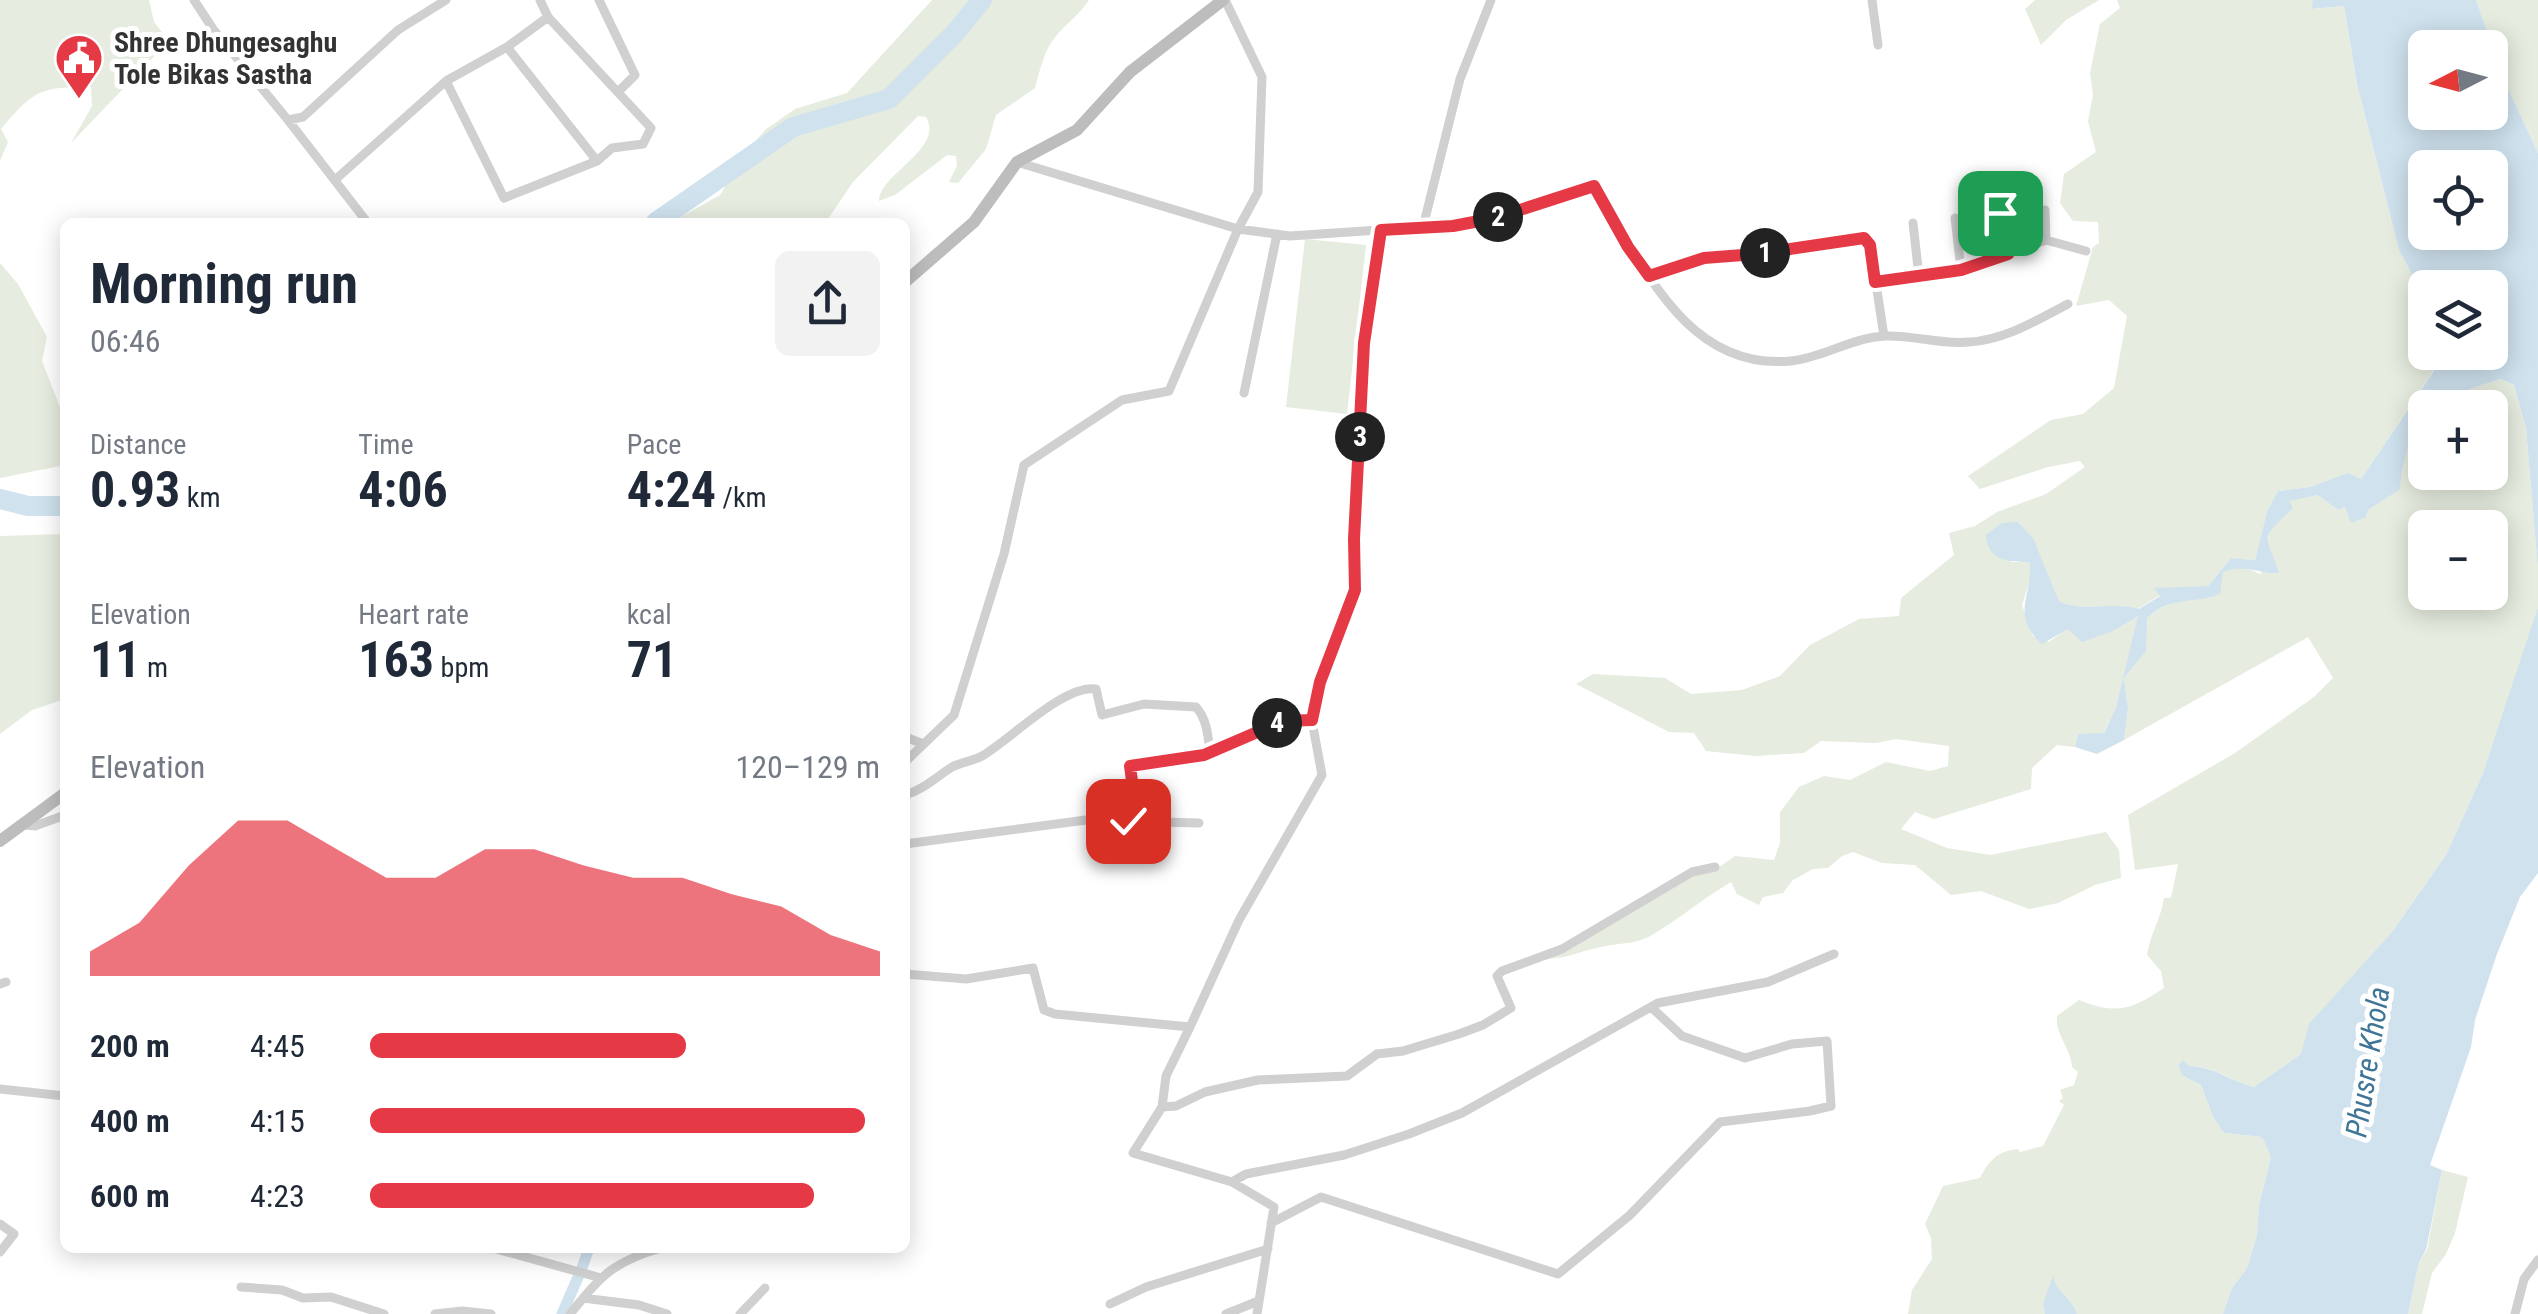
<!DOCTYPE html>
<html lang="en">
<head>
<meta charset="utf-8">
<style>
	:root { --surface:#fff; --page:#f2f2f3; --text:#1f2937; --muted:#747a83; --accent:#e63946 }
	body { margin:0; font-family:"Roboto Condensed",sans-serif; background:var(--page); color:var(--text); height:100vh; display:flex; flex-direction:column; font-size:38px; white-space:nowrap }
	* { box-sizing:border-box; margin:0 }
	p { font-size:32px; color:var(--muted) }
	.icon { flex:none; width:55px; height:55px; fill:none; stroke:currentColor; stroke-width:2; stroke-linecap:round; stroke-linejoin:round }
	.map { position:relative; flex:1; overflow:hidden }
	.drawer { position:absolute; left:60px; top:218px; width:850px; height:1035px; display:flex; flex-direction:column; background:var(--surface); border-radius:15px; box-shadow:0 5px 25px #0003 }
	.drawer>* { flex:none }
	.needle { width:65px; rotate:264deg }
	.fabs { position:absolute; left:2408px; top:30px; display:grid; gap:20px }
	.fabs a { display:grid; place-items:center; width:100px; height:100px; border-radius:15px; background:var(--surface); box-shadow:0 5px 25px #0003; font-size:50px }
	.pin { position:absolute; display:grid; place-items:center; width:85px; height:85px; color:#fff; margin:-42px; border-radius:20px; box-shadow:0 5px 15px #0006 }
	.km { position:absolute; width:50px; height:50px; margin:-25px; border-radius:50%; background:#222; color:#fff; font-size:28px; line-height:50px; text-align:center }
	.round { display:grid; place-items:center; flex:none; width:105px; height:105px; border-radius:15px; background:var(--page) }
	.headline { display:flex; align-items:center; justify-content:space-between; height:170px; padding:0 30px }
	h1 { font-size:55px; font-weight:700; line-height:75px }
	.stats { display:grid; grid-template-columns:repeat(3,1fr); gap:15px; height:170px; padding:10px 30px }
	.stats div { display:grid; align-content:center }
	.stats b { font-size:50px; font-weight:700 }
	.stats small { font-size:28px; font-weight:400 }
	.stats p { font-size:28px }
	.chart { height:280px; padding:20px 30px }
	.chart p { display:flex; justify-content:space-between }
	.chart svg { width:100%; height:180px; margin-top:10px; fill:var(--accent); opacity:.7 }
	ul { padding:0 30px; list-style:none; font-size:32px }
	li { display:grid; grid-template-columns:160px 120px 1fr; align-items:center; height:75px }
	li i { height:25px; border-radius:12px; background:var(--accent) }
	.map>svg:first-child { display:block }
	.green { fill:#e6ecdf; fill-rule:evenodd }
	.water { fill:#cfe2ee; fill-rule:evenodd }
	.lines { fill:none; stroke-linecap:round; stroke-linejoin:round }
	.canal { stroke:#cfe2ee; stroke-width:11 }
	.river { stroke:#cfe2ee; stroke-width:20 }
	.street { stroke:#d0d0d0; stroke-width:9 }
	.secondary { stroke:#bdbdbd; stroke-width:12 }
	.route-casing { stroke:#fff; stroke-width:20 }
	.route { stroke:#e63946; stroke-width:12 }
	.labels { text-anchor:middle; stroke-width:10; stroke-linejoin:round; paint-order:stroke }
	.poi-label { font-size:28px; font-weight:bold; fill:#333; stroke:#fff; text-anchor:start }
	.water-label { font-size:30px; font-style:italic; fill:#3f7597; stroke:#fff }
</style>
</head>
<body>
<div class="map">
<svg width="2538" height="1314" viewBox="0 0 2538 1314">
	<rect width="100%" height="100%" fill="#fff"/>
	<path class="green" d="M0 0H149L154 22 169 41 71 143 92 106 91 87C41 87 35 89 1 129L8 142 0 161Z
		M932 0H1089C1080 14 1067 23 1056 36 1044 50 1040 70 1035 88L996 115 986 149 958 183 949 182 957 166 956 156 947 155 895 195 879 201C879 174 945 149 926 117L918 116 853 182 826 222H672L720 195 747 151 765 130 795 109 847 93Z
		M2035 0H2099L2066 20 2041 45 2025 9Z
		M2117 0H2313V9L2344 6 2357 84 2399 250 2425 299V352L2436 353 2435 368 2361 479 2348 474 2310 487 2278 491 2267 511 2255 560 2231 558 2208 586 2155 589 2160 595 2138 609C2112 601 2082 613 2059 601L2033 539 2018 522 2011 562H2029L2031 577 2022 605 2033 636 2049 642 2068 628 2113 631 2139 615 2116 707 2103 734H2078L2075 747 2057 745 2032 768 2031 789 1934 819 1915 812 1901 829 1947 848 1990 855 2106 832 2119 850 2121 878 2095 885 2058 903 2029 909 1981 891 1951 895 1915 865 1882 863 1853 852 1842 856 1828 868 1813 869 1793 880 1783 893 1763 897 1759 905 1737 894 1731 882C1704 898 1679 919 1652 935 1637 944 1621 943 1606 946 1582 950 1568 959 1544 959L1691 875 1712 872 1735 856 1774 860 1780 843V812L1799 787 1824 776 1850 780 1886 762 1930 771 1948 766 1949 746 1896 739 1876 743 1821 741 1804 753 1755 756 1706 751 1694 733 1669 732 1576 684 1593 674 1665 678 1691 694 1742 690 1780 676 1810 645 1859 619 1899 616 1901 598 1954 555 1949 533 1975 526 1997 512 2046 494 2085 467 2080 461 2048 467 1980 489 1968 476 2051 420 2083 414 2114 388 2127 316 2109 300 2076 306 2093 247 2099 243 2098 222 2073 221 2060 203 2064 174 2096 152 2088 121 2093 95 2090 73 2100 24 2120 8Z
		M2476 0H2538V153L2506 84Z
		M1305 239 1366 245 1347 414 1286 407Z
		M0 263 18 284 47 337 42 361 65 420V465L0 478Z
		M2501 379 2514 385 2526 428 2538 570V607L2521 663 2483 773 2446 855 2392 932 2310 1024 2301 1054 2254 1087C2230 1081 2214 1065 2189 1066L2183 1076 2201 1085 2213 1117 2224 1133 2262 1137 2271 1157 2259 1205 2257 1235 2247 1268 2232 1288 2223 1314H2077C2074 1298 2058 1297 2054 1279L2043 1304 2045 1314H1908L1912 1290 1932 1259 1931 1238 1925 1224 1943 1186 1980 1178C1989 1160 1998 1151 2018 1149L2020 1152 2043 1146 2064 1105 2059 1101 2063 1098 2060 1090 2074 1085 2078 1072 2072 1067C2071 1048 2055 1035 2057 1016L2079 1000C2116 1015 2131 1010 2164 988L2161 971 2147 955C2150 934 2161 919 2164 898H2171L2178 864 2135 870 2128 815 2235 753 2314 697 2333 678 2308 637 2124 740 2128 709 2124 678C2147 652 2143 651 2147 618 2164 603 2188 596 2210 598L2223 571C2237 565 2247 567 2260 574L2272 558C2261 531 2274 526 2292 508L2287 501 2318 495 2338 510 2345 507 2366 517 2368 510 2399 489C2400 468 2409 450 2411 429L2425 425V472H2490V408L2453 407 2470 389ZM2425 528H2490V592H2425Z
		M65 534V699L32 710 0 734V536Z
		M2442 1170 2468 1177 2455 1233 2446 1254 2432 1273 2422 1314H2408L2419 1262 2427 1250Z"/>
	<path class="water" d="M2313 0H2476L2506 84 2538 153V570L2526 428 2514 385 2501 379 2470 389 2453 407 2425 408V425L2411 429C2409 451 2400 468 2400 489L2368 510 2366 517 2351 523 2345 507 2338 510 2318 495 2289 501 2293 508C2259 541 2265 532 2279 573 2259 574 2242 563 2223 572L2220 594C2195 605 2173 594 2147 618L2146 651 2124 678 2128 709 2124 740 2097 754 2075 747 2078 734 2104 733 2116 707 2138 616 2113 631 2082 642 2068 629 2042 644C2008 613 2035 594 2029 562 2008 562 1987 560 1986 535L2002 523 2018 522 2033 538 2059 601C2081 613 2112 601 2139 609L2160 596 2154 588 2208 586 2231 558 2255 560 2267 511 2278 491 2310 487 2348 473 2361 479 2435 369 2436 353 2490 352V288H2425V299L2399 250 2357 84 2344 6 2312 9ZM2425 48H2490V112H2425ZM2425 168H2490V232H2425Z
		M2538 607V873L2520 897 2497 954 2475 1020 2471 1047 2430 1165 2442 1170 2426 1250 2419 1262 2408 1314H2223L2232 1288 2247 1268 2257 1235 2259 1205 2271 1157 2262 1137 2224 1133 2213 1117 2201 1085 2183 1076 2178 1065 2183 1060 2189 1066C2214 1066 2230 1081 2254 1087L2301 1054 2309 1024 2392 932 2446 855 2483 773Z
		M2053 1276C2058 1295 2073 1298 2077 1314H2045L2043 1304Z"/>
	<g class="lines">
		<path class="canal" d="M582 1268 589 1248
			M562 1314 579 1275"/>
		<path class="river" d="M656 222 793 127 889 99 955 33 982 0
			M0 499 28 506H65"/>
		<path class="street" d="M194 0 213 29 288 120 303 117 398 30 446 0
			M599 0 635 75 618 92
			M1872 0 1878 45
			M507 47 548 17
			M446 81 507 47 597 161
			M288 120 367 222
			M1017 162 1238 229 1290 236 1453 225 1537 207 1579 189 1595 187C1642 262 1685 371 1791 361 1823 358 1852 337 1886 336 1914 335 1942 345 1969 342 2005 340 2037 320 2068 304
			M336 179 446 81 504 198 597 161 612 148 643 144 651 128 548 17 540 0
			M2000 213 2008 253
			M1955 218 1961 270
			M1913 223 1919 277
			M1423 227 1460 79 1491 0
			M2046 240 2086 251
			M1649 276 1705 258 1756 254 1864 238 1870 245 1884 336
			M1875 282 1961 270 2046 240 2045 210
			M1244 393 1277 234
			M1312 721 1320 682 1355 590 1354 539 1364 343 1381 230
			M905 737 921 743
			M905 762 954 715 1004 554 1024 465 1122 400 1169 391 1238 229 1258 192 1262 77 1225 0
			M905 795C923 790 936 777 952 767 962 762 973 761 982 756 1010 740 1064 684 1096 689L1102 715 1144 704 1196 707C1207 719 1208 736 1210 752
			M1128 821 1137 817 1130 766 1204 755 1283 721H1312L1322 775 1239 920 1190 1027
			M25 825 35 826 65 815
			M905 844 1086 820 1199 823
			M905 974 966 979 1033 968 1044 1010 1055 1014 1190 1027 1166 1076 1162 1107 1133 1153 1232 1182 1274 1207 1257 1314
			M0 984 6 982
			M0 1089 65 1096
			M1162 1107 1176 1106 1205 1092 1258 1080 1347 1076 1377 1054 1403 1051 1459 1034 1483 1025 1511 1008 1497 976 1502 971 1562 949 1692 872 1715 867
			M1232 1182 1246 1174 1344 1155 1409 1134 1462 1113 1658 1003 1768 982 1834 954
			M1271 1223 1321 1197 1558 1274 1630 1215 1720 1122 1810 1111 1831 1106 1827 1041 1792 1044 1745 1058 1682 1036 1651 1007
			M0 1224 14 1234 0 1252
			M493 1248 601 1278
			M241 1287 282 1290 303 1298 331 1297 384 1314
			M583 1298 639 1305 667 1314
			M1110 1304 1146 1287 1268 1249
			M435 1314 462 1311 491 1314
			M570 1314C601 1276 612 1262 661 1248
			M740 1314 765 1288
			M1226 1314 1256 1302
			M2515 1314 2524 1279 2538 1260"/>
		<path class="secondary" d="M905 282 974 222 1017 162 1077 130 1130 72 1223 0
			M0 841 65 793"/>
	</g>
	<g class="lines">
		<g class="route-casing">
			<path id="route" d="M1128 821 1137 818 1130 766 1204 755 1283 721 1312 720 1320 682 1355 590 1354 539 1364 343 1381 230 1453 226 1495 218 1594 186 1628 247 1649 276 1704 258 1756 254 1864 238 1870 245 1875 282 1961 270 2008 254 2000 213"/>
		</g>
		<use href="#route" class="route"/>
	</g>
	<defs>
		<g id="civic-pin" transform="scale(2.5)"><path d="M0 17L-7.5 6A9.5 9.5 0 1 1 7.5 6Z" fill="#e63946" stroke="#fff"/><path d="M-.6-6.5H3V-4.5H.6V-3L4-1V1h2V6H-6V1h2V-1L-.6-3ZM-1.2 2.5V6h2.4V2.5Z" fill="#fff"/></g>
	</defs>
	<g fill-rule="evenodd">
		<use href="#civic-pin" x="79" y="58"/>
	</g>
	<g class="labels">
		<g class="poi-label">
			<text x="114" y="52">Shree Dhungesaghu<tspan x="114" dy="32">Tole Bikas Sastha</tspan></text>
		</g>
		<g class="water-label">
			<text transform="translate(2368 1062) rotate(-81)" y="10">Phusre Khola</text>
		</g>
	</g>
</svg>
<div class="fabs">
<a><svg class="needle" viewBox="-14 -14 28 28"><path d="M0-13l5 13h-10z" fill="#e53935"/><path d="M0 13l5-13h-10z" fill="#747a83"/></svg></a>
<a><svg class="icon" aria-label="locate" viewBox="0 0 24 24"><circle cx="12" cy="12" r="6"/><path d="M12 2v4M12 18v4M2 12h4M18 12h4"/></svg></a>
<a><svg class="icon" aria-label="layers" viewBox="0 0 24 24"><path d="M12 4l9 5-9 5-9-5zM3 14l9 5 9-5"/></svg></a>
<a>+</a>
<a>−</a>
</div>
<div class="pin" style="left:2000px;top:213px;background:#1e9e55"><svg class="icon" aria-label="arrive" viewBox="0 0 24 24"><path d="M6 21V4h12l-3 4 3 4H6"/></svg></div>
<div class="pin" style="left:1128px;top:821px;background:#d93025"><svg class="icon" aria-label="check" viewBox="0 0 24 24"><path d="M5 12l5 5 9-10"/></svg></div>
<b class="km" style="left:1765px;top:253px">1</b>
<b class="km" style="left:1498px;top:217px">2</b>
<b class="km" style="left:1360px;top:437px">3</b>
<b class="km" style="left:1277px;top:723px">4</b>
<section class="drawer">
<div class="headline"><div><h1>Morning run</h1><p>06:46</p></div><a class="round"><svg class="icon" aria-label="share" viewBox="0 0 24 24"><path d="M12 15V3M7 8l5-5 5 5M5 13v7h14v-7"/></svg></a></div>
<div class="stats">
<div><p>Distance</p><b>0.93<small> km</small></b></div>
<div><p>Time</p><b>4:06</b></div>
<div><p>Pace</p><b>4:24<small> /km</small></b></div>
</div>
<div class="stats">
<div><p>Elevation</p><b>11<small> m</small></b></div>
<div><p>Heart rate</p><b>163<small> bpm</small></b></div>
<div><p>kcal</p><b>71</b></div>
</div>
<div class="chart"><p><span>Elevation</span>120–129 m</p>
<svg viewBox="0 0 160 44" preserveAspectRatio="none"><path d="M0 44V38L10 31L20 17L30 6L40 6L50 13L60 20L70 20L80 13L90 13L100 17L110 20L120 20L130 24L140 27L150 34L160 38V44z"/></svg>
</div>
<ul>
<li><b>200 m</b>4:45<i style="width:62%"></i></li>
<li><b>400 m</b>4:15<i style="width:97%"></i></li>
<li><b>600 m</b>4:23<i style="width:87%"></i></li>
</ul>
</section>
</div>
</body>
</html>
